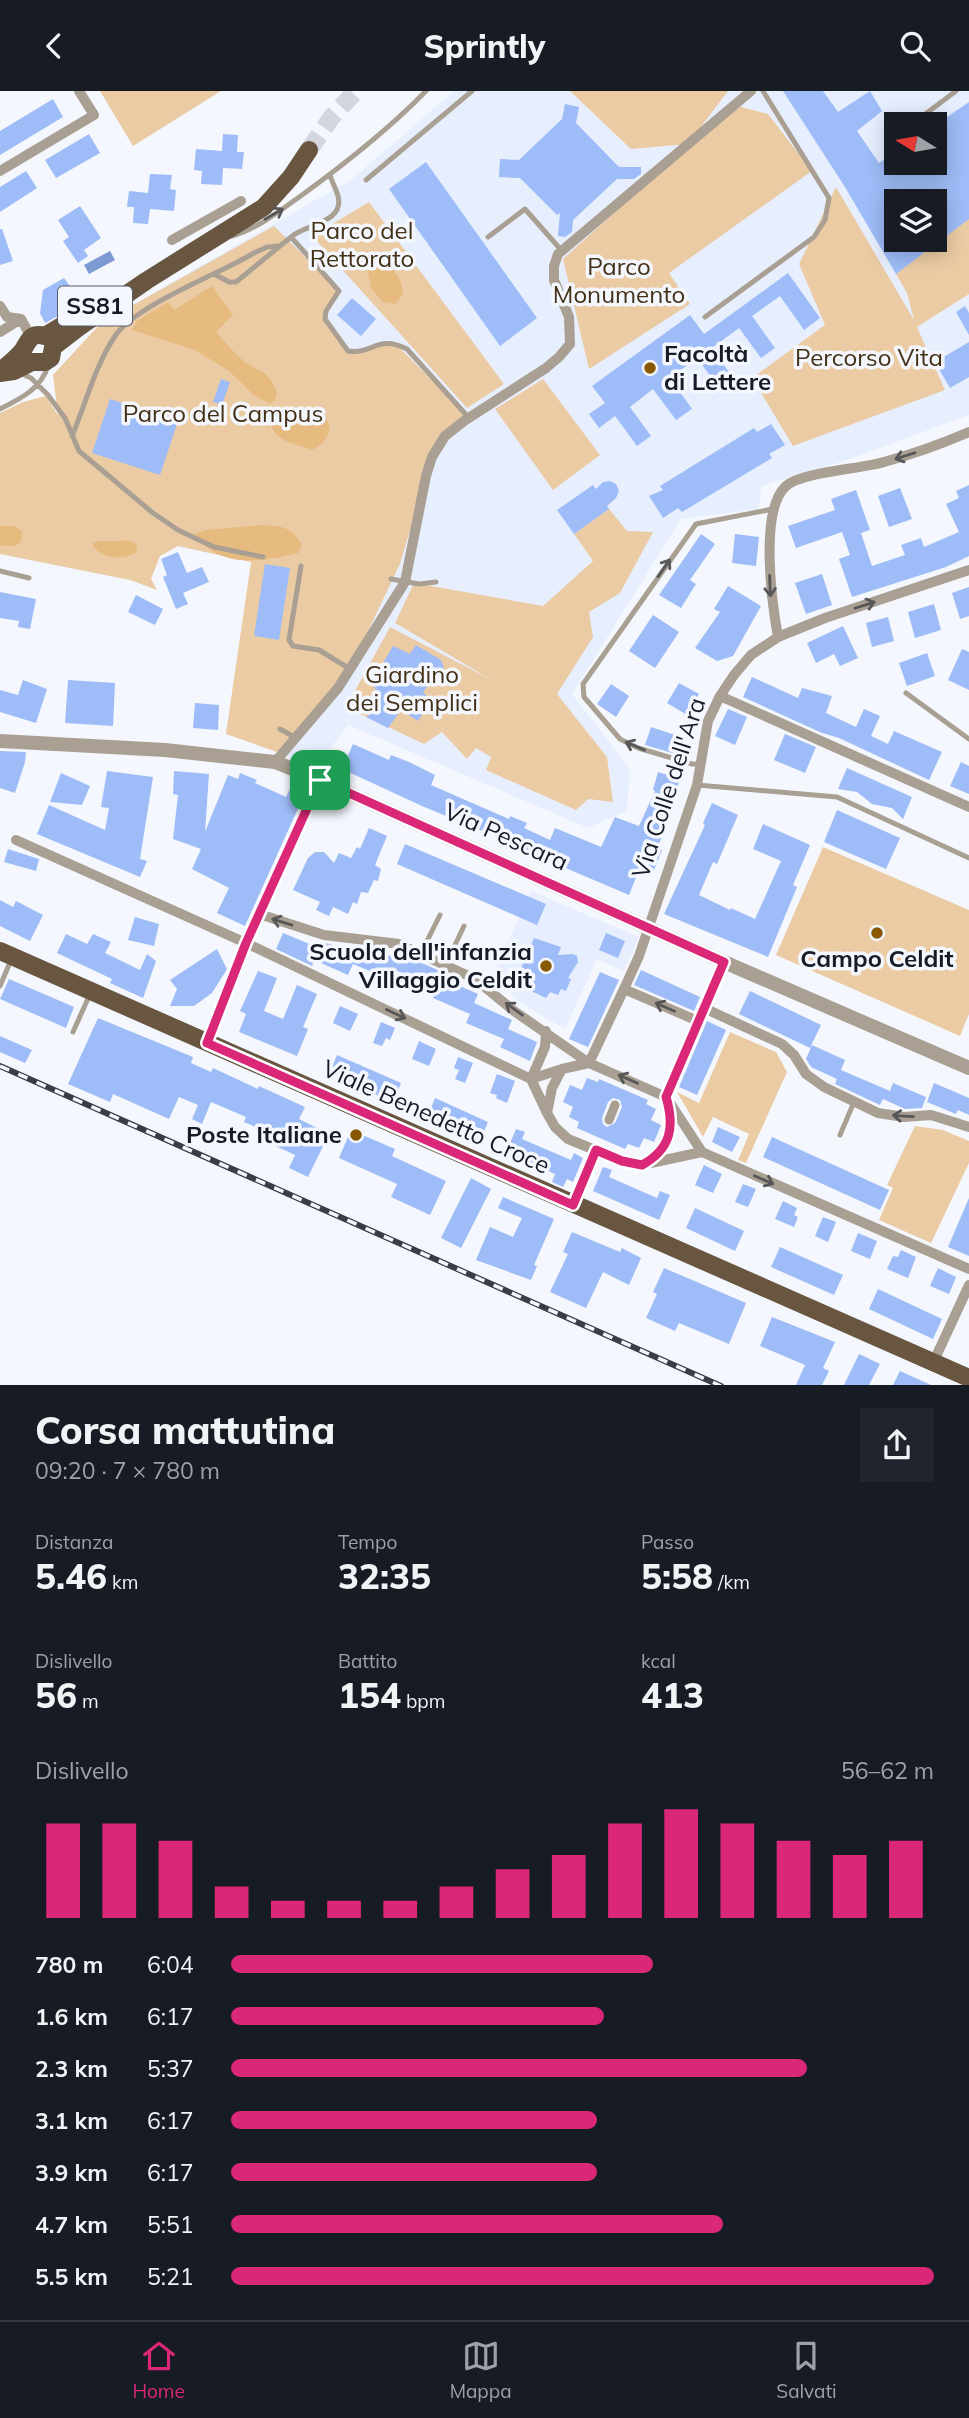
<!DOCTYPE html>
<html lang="it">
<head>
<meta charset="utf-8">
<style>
	:root { --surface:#171b24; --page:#20242c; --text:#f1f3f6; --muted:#9ea1a6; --line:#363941; --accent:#db2777 }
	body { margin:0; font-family:Mulish,sans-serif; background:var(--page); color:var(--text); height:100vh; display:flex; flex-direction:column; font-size:26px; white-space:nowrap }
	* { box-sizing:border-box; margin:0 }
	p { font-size:23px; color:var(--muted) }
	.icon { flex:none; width:38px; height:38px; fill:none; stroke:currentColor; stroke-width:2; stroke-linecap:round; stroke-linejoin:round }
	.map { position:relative; height:1294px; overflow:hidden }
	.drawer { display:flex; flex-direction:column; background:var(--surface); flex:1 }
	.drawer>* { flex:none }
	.needle { width:46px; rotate:281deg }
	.buttons { position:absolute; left:884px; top:21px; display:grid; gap:14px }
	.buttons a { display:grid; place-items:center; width:63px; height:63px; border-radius:0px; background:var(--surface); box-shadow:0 4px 18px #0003; font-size:35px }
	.pin { position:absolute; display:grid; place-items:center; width:60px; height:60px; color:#fff; margin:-30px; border-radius:14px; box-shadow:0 4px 10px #0006 }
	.round { display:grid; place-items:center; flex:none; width:74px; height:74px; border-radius:0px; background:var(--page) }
	.summary { display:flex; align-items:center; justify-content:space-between; height:119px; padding:0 35px }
	h1 { font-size:38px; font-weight:800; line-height:52px }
	.figures { display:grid; grid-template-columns:repeat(3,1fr); gap:10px; height:119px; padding:7px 35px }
	.figures div { display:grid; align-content:center }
	.figures b { font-size:35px; font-weight:800 }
	.figures small { font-size:19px; font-weight:400 }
	.figures p { font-size:19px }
	.chart { height:196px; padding:14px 35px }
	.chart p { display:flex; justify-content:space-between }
	.chart svg { width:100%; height:126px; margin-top:7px; stroke:var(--accent); stroke-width:6 }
	ul { padding:0 35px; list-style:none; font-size:23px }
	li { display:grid; grid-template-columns:112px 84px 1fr; align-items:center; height:52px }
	li i { height:18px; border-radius:9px; background:var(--accent) }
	header { display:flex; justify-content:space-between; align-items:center; height:91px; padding:0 35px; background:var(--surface); font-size:32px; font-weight:800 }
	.tabs { display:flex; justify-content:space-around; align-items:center; height:98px; border-top:2px solid var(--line); background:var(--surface); font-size:19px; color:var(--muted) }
	.tabs a { display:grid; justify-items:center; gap:4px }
	.tabs .active { color:var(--accent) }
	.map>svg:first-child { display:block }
	.built { fill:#e7efff; fill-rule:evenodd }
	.green { fill:#ebcba4 }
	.forest { fill:#e7ba80 }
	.water { fill:#7d9ad3 }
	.building { fill:#9ebcf7; fill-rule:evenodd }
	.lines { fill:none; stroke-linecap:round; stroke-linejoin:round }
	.primary-tunnel { stroke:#d3d6de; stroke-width:18; stroke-dasharray:18 9; stroke-linecap:butt }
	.service { stroke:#a99f92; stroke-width:5 }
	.pedestrian { stroke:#a99f92; stroke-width:9 }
	.minor { stroke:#a99f92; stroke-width:10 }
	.tertiary { stroke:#a99f92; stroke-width:14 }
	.primary { stroke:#685641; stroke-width:18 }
	.rail-casing { stroke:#383d47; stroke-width:6 }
	.rail { stroke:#f4f7fe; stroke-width:3.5; stroke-dasharray:10; stroke-linecap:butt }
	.oneway { stroke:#585757 }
	.route-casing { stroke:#fff; stroke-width:14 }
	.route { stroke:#db2777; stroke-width:9 }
	.poi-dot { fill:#885800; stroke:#f4f7fe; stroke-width:2.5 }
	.labels { text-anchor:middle; stroke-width:7; stroke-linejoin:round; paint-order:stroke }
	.shield { fill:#f4f7fe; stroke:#595e68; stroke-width:2 }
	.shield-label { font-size:23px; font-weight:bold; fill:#161c27 }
	.park-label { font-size:24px; fill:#433016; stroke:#f4f7fe }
	.poi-label { font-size:24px; font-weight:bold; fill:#161c27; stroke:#f4f7fe; text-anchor:end }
	.street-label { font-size:24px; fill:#161c27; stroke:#f4f7fe }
</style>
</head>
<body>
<header><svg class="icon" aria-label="back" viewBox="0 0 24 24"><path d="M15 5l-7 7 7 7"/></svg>Sprintly<svg class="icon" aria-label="search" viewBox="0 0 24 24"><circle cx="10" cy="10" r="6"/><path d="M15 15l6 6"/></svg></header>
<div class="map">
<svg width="969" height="1295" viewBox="0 0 969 1295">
	<rect width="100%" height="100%" fill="#f4f7fe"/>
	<path class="built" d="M454 0H969V324L844 370 762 395 758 418 681 428 572 603 630 678 627 720 588 737 348 634 317 675 226 643 252 471 141 448 53 284 101 232 352 88ZM896 33H934V72H896ZM896 110H934V149H896Z
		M531 800 639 846 624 880 597 868 565 938 519 911 494 882Z"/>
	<path class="green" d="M100 0H221L133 55Z
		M570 0H728L688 53 631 58Z
		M734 14 768 23 812 80 669 182 690 213 589 278 563 168Z
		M836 96 914 229 907 202 896 183 969 122V203L917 236 945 299 793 355 752 287 825 234 799 173Z
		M369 111 504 293 467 317 312 145Z
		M274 135 339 200 325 228 348 260 395 252 469 327 445 345 426 385 400 473 350 578 277 661 226 643 251 471 178 455 160 465 151 488 157 499 130 489 0 463V322L23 311 46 305 58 324 53 284 101 232Z
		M543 288 600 364 553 399 495 318Z
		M609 418 627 440 653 441 620 502 589 521 593 546 557 603 607 666 613 711 588 708 576 719 486 679 491 666 476 657 467 668 442 641 424 653 346 616 390 536 490 588 395 532 414 492 543 515 593 470 574 443Z
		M823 756 969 819V923L960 945 776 864Z
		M730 941 776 961 787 981 746 1072 738 1069 749 1043 713 1026 703 1046 677 1001 699 1012Z
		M915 1035 943 1039 969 1050V1072L931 1152 879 1129 893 1097 887 1094Z"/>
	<path class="forest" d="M375 172C392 173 402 186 403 202L396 213 383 211 371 197 368 180Z
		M212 195 233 224 216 241C225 250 234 263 245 271 264 285 266 276 277 302L275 309 270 313 254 304 229 280 195 259 132 239 137 230 168 211 174 219Z
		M294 316C302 317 315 317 322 323 337 337 326 352 312 359 292 351 274 352 269 327Z
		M263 434C284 436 291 435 302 454L298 462C275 468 243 474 220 464 209 460 202 451 194 443L206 439Z
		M0 435H13L21 439C27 454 12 457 0 454Z
		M125 449 133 451 137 455V461C122 470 103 468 93 455V452C102 448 114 452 125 449Z"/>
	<path class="water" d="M110 160 115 169 89 183 84 174Z"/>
	<path class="building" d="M783 0H823L838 21 870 0 882 20 857 40 879 72 896 61V72H934V35L969 11V128L896 183 845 96ZM896 110H934V149H896Z
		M53 8 63 26 0 64V40Z
		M565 13 579 16 576 32 619 76H641V83L634 88H617L573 129 572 141 565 146 558 145 560 122 557 124 520 87 499 86 500 68 519 69 562 28Z
		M89 43 100 62 56 87 45 69Z
		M223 43 238 44 237 61H244L242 78 223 77 222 94 201 93 202 80 194 79 196 58 222 60Z
		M426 71 537 227 500 255 389 98Z
		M26 80 37 97 0 121V96Z
		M150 83 172 84 170 98 176 99 174 120 150 118 148 133 133 132 134 116H127L129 100 148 102Z
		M80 115 101 147 84 159 88 165 78 172 63 150 69 146 58 129Z
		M0 138H2L13 170 0 174Z
		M788 182 820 227 804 239 780 205 752 225 775 257 761 267 739 237 712 257 733 287 719 297 697 267 670 287 692 318 676 329 653 298 630 316 651 345 637 355 615 325 599 337 589 323 605 312 592 295 690 224 704 243Z
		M64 187 82 212 45 232 40 222 43 199Z
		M352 207 376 228 361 245 337 224Z
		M965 215 969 222V244L956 221Z
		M969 251V286L950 297 935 271Z
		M221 288 230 291 222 314 213 311Z
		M110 308 178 330 160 384 92 362Z
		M771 333 785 354 769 363 772 367 682 421 678 417 663 427 649 405 663 399 660 395 754 337 757 341Z
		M610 390 616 393 619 400 616 407 607 415 609 418 574 443 557 419 593 394 596 398 603 391Z
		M969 394V465L946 476 852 506 839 468 850 464 842 441 796 457 788 435 835 419 831 408 856 399 870 439 861 442 872 475 905 464 901 454 921 447 924 456 959 441 946 413 959 407 956 400Z
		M900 397 912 428 889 436 878 405Z
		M701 443 715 453 690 489 696 493 681 517 659 504Z
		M735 443 759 446 756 475 732 472Z
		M178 461 187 482 202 476 209 491 183 502 188 513 176 518 163 486 167 484 161 468Z
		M265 473 290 477 279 549 254 545Z
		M822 483 832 514 806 523 795 492Z
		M728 495 761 515 733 565 717 570 695 557 720 521 714 518Z
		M969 496V525L960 528 952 502Z
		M0 501 36 508 30 538 18 536 19 530 0 527Z
		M136 504 163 518 155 534 128 521Z
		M934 513 941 539 915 547 908 521Z
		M653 524 679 541 655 577 629 560Z
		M888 526 894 550 872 556 866 532Z
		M843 535 858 567 840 575 834 563 816 572 807 552Z
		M416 554 441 569 444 577 441 583 433 585 423 602 431 607 418 630 401 619 388 637 366 626 374 621 366 617 377 599 374 597 388 575 383 572 393 555 410 563Z
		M962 558 969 561V599L948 589Z
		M927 562 935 585 907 595 899 572Z
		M752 586 798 607 802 597 832 605 826 622 856 636 864 618 880 625 871 645 888 653 894 640 942 661 929 689 839 647 822 642 743 606Z
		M23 589 47 598 36 632 0 621V599L18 604Z
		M68 589 115 592 113 635 65 632Z
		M679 592 699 603 687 624 667 612Z
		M611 593 629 605 616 626 597 613Z
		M195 612 219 614 218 639 193 637Z
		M728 618 747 626 735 654 715 645Z
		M651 636 684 647 679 664 645 654Z
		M785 643 816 656 805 682 774 669Z
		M353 653 389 669 391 664 409 671 435 684 431 694 509 728 510 725 527 732 524 737 550 749 555 737 601 756 615 726 639 735 655 700 653 699 658 681 680 688 675 706 672 705 664 735 667 736 657 757 662 759 654 779 641 774 629 804 500 749 501 746 483 738 482 740 422 715 342 678Z
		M0 660 26 661 25 671 15 702 0 697Z
		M961 671 969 675V703L950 695Z
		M847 677 912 706 903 728 892 717 872 713 857 701 838 698Z
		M107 680 153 686 140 768 147 770 140 786 37 743 49 714 105 739 109 717 101 716Z
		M174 680 209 683 205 741 228 684 238 688 240 682 257 689 255 692 286 706 291 696 305 702 245 835 217 822 229 797 192 778 201 758 173 748 178 704 173 703Z
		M61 682 90 695 82 714 50 711Z
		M712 712 738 724 717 773 713 771 699 804 730 819 731 817 755 828 781 770 753 758 763 733 810 754 793 794 797 796 768 866 664 823 705 734 703 732Z
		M837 719 900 747 886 778 824 751Z
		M369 737 387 745 375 774 381 778 378 790 374 789 368 802 361 801 357 813 353 811 348 823 333 816 329 825 316 819 320 811 293 799 308 767 315 761H324L334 772 339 762 351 767 357 756 360 758Z
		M405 753 546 813 537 834 397 773Z
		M8 758 39 768 36 780 4 771Z
		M0 809 13 816 16 810 43 824 30 850 0 835Z
		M135 826 159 833 154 855 128 849Z
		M283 842 319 857 322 852 331 853 357 864 360 856 375 858 399 869 402 863 444 882 442 887 478 903 474 912 512 929 508 938 537 951 530 970 500 956 504 948 466 932 470 923 433 907 437 897 395 879 391 889 353 873 348 884 314 869 312 875 276 858Z
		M606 842 625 850 618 867 599 859Z
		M66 843 87 853 93 843 111 851 105 862 140 879 147 863 156 870 143 907 110 892 112 888 57 862Z
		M534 847 561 856 558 864 573 863 577 865 578 871 568 887 571 888 566 900 561 898 558 904 550 901 546 907 531 900 534 893 519 895 515 892 514 887 519 882Z
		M217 858 227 878 212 902 194 915H170L177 898 170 889Z
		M641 879 700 906 694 920 634 894Z
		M258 880 277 887 264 920 283 928 297 894 317 903 303 936 308 938 297 965 239 941 246 923 240 920Z
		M600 881 619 889 588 956 569 948Z
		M9 888 74 916 66 937 0 908Z
		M750 900 821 934 810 957 739 923Z
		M340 915 358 923 350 940 333 932Z
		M98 927 193 966 191 972 211 981 213 977 258 998 259 995 305 1016 299 1028 329 1043 308 1086 289 1077 295 1064 263 1049 267 1041 244 1031 246 1026 211 1011 202 1033 192 1028 198 1014 179 1006 169 1028 113 1003 110 1011 68 993Z
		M707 930 726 939 697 1004 679 996Z
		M381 931 395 937 390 949 386 947 382 955 373 952Z
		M0 945 32 959 25 972 0 961Z
		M419 950 436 958 429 975 412 968Z
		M812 954 845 969 841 979 890 1000 893 992 926 1006 922 1017 905 1018 883 1008 880 1014 835 993 837 988 811 976 806 968Z
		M337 964 401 992 393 1011 367 1000 369 996 355 990 353 994 329 983Z
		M458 966 473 972 465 992 455 988 459 979 454 977Z
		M497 983 515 990 507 1012 496 1007 497 1004 490 1002Z
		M587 987 598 991 599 988 648 1009 646 1013 656 1018 651 1029 661 1034 654 1051 644 1047 639 1057 628 1053 625 1058 577 1037 579 1031 569 1026 573 1016 563 1011 570 994 582 999ZM613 1007 620 1009 622 1016 615 1032 607 1036 603 1033 602 1027 608 1011Z
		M934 992 969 1007V1024L958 1019 956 1023 927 1011Z
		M435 1007 488 1031 480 1050 427 1027Z
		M718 1036 740 1046 732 1061 712 1051Z
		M516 1038 525 1041 522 1048 571 1069 574 1062 583 1067 573 1091 567 1088 563 1096 552 1091 555 1083 506 1062Z
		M351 1039 395 1058 392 1065 446 1090 430 1124 391 1106 397 1093 339 1067Z
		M772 1046 889 1099 880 1119 763 1066Z
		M704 1074 722 1083 713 1102 695 1094Z
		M603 1076 612 1079 609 1086 657 1107 660 1100 670 1104 659 1129 593 1100Z
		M471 1087 491 1098 461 1157 441 1147Z
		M743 1093 756 1098 748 1116 735 1111Z
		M503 1106 554 1128 534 1174 537 1175 531 1189 476 1169 490 1136 513 1146 522 1127 498 1117Z
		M969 1107V1165L948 1156Z
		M783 1110 797 1117 794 1124 798 1126 794 1136 775 1128Z
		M695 1117 744 1140 735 1160 686 1137Z
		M823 1126 836 1131 828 1151 815 1145Z
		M572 1141 620 1161 622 1157 641 1167 629 1194 603 1181 586 1217 550 1201 568 1163 563 1161Z
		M858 1142 877 1150 870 1168 851 1160Z
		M780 1156 843 1184 834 1204 771 1176Z
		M901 1159 916 1166 908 1187 887 1178 893 1165 898 1166Z
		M664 1177 746 1212 729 1253 679 1232 675 1240 646 1227 657 1203 653 1201Z
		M938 1177 956 1186 949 1203 930 1195Z
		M878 1198 942 1228 933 1248 869 1218Z
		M772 1226 835 1251 823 1277 829 1280 822 1294H796L805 1274 760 1255Z
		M859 1263 880 1273 869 1294H844Z
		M900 1280 931 1294H893Z"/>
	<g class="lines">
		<path class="primary-tunnel" d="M309 59 331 27 356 0"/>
		<path class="service" d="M912 33 956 0
			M330 84C332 91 336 98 338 105 345 132 305 133 291 146L339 200 326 220 325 228 348 260C373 264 377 243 407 258L469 327
			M366 89 472 0
			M232 145C257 138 281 119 302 104 346 72 388 39 426 0
			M488 146 525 118 562 160
			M214 183 229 191H236L291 146
			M705 226 814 146 825 129 829 107 763 0
			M20 282 31 287 48 304 65 327 79 360 153 422 178 439 214 456 263 466
			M0 318C20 308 41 298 48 275
			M72 345C85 314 96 273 115 245 136 214 219 183 254 162L267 156 279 155
			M301 475 289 549 293 555 319 559 350 578
			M0 480 29 487
			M391 488 419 493 436 491
			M906 602 969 648
			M280 638 296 647
			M701 673H692L638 657 620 648 584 606 583 593 696 433 773 418
			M697 694 837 706 969 767
			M421 862 440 824
			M445 875 464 835
			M0 895 11 869
			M73 941 90 903
			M840 1044 854 1011"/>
		<path class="pedestrian" d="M609 1029 615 1014"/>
		<path class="minor" d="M0 80 94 24 79 0
			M172 149 241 110
			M0 215 7 226 21 228
			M0 241 21 228 31 246
			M778 546C772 513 759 419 786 395 801 381 861 378 884 371 913 363 941 353 969 341
			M720 605 969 716
			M275 671 338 597 405 491 426 385 432 366 445 345 464 330 546 277 559 266 570 253 569 226 554 189V175L558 163 751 0
			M16 749 246 852 531 988 547 1022
			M259 823 324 844 399 853 475 888 514 920 589 972
			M624 898 639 865 697 694 708 630 720 605 734 584 751 564 778 546 825 527 969 479
			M704 917 782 953 794 964 806 983 824 996 878 1022 904 1026 931 1024 969 1036
			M702 921 724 871
			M207 952 246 852 320 689
			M589 972 624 898 698 930 666 1006 671 1022V1035L668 1047 660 1062 642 1074 622 1070 568 1048 555 1036 547 1022 552 997 562 978 589 972 666 1006
			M531 988 545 956 546 940
			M531 988 562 978
			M670 1012 702 1061 969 1178
			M646 1073 702 1061
			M573 1114 596 1059
			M933 1272 969 1194"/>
		<path class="tertiary" d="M0 650 165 659 275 671 320 689 724 871 969 977"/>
		<path class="primary" d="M0 280C8 274 17 267 23 259 29 249 31 241 45 245L78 225
			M0 282 14 280 32 271H45L51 267 53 256 79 236 146 190 264 116 291 86 309 59
			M0 860 969 1287"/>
		<g class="rail-casing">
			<path id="rail" d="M0 975 721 1295"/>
		</g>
		<use href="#rail" class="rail"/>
	</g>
	<defs><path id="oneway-shaft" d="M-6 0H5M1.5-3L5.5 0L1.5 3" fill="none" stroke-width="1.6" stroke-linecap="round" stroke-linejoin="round" transform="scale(1.75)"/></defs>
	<g class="oneway">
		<use href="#oneway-shaft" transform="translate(274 123) rotate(-30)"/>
		<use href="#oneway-shaft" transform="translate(905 365) rotate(162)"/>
		<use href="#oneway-shaft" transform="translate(664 477) rotate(-55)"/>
		<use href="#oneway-shaft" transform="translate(770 495) rotate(88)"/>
		<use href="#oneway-shaft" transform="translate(865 514) rotate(-18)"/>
		<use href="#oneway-shaft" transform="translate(635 655) rotate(-157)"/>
		<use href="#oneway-shaft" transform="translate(282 831) rotate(-163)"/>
		<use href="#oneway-shaft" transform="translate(665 916) rotate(-156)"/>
		<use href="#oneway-shaft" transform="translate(514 918) rotate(-144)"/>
		<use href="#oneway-shaft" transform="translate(396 923) rotate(25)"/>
		<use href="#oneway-shaft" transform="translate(628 988) rotate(-156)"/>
		<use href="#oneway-shaft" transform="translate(903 1025) rotate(-177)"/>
		<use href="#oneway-shaft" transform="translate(764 1089) rotate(24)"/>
	</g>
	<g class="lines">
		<g class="route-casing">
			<path id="route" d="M320 689 724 871 666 1006C675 1036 671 1058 642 1074L622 1070 596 1059 573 1114 207 952 246 852Z"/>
		</g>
		<use href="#route" class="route"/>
	</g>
	<g class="poi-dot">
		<circle cx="650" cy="277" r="7"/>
		<circle cx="877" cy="842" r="7"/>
		<circle cx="546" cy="875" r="7"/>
		<circle cx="356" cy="1044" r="7"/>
	</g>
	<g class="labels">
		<rect class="shield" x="58" y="195.5" width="74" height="39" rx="5"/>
		<g class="shield-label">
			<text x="95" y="223">SS81</text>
		</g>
		<g class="park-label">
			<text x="362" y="148">Parco del<tspan x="362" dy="28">Rettorato</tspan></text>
			<text x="619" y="184">Parco<tspan x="619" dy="28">Monumento</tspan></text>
			<text x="869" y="275">Percorso Vita</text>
			<text x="223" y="331">Parco del Campus</text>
			<text x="412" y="592">Giardino<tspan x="412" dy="28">dei Semplici</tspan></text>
		</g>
		<g class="poi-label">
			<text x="664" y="271" text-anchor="start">Facoltà<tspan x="664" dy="28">di Lettere</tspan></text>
			<text x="532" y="869">Scuola dell'infanzia<tspan x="532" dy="28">Villaggio Celdit</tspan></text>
			<text x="877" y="876" text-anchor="middle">Campo Celdit</text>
			<text x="342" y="1052">Poste Italiane</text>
		</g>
		<g class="street-label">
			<text transform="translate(669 697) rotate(-72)" y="8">Via Colle dell'Ara</text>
			<text transform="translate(506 746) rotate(24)" y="8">Via Pescara</text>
			<text transform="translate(436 1026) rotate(24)" y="8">Viale Benedetto Croce</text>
		</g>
	</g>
</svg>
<div class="buttons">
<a><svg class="needle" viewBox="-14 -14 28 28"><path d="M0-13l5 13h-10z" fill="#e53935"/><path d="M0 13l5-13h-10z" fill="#9ea1a6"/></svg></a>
<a><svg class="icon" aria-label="layers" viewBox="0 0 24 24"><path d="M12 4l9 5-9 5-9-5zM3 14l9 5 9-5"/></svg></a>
</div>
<div class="pin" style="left:320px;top:689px;background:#1e9e55"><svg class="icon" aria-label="arrive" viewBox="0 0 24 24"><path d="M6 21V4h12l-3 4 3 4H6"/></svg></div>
</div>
<section class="drawer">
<div class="summary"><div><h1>Corsa mattutina</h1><p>09:20 · 7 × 780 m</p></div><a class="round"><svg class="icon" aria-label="share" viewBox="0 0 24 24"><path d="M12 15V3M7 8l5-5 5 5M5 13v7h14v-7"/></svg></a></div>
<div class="figures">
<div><p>Distanza</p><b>5.46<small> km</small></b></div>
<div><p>Tempo</p><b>32:35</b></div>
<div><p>Passo</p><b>5:58<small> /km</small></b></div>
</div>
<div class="figures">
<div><p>Dislivello</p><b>56<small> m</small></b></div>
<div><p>Battito</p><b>154<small> bpm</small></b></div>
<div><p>kcal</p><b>413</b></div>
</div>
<div class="chart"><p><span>Dislivello</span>56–62 m</p>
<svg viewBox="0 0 160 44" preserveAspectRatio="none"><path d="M5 44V11M15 44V11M25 44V17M35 44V33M45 44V38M55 44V38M65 44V38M75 44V33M85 44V27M95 44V22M105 44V11M115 44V6M125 44V11M135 44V17M145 44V22M155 44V17"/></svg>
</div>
<ul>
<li><b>780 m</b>6:04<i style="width:60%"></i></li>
<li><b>1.6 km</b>6:17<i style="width:53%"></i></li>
<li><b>2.3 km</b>5:37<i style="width:82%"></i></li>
<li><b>3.1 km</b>6:17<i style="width:52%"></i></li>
<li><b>3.9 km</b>6:17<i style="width:52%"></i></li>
<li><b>4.7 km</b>5:51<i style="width:70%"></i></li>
<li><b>5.5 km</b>5:21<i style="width:100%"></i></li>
</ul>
</section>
<nav class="tabs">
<a class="active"><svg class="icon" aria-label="home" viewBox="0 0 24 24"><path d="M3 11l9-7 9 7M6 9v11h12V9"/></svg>Home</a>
<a><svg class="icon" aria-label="map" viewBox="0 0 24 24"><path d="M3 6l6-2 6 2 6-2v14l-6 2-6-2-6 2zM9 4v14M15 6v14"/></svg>Mappa</a>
<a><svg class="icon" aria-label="saved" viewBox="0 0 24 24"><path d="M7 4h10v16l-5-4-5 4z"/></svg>Salvati</a>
</nav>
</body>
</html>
